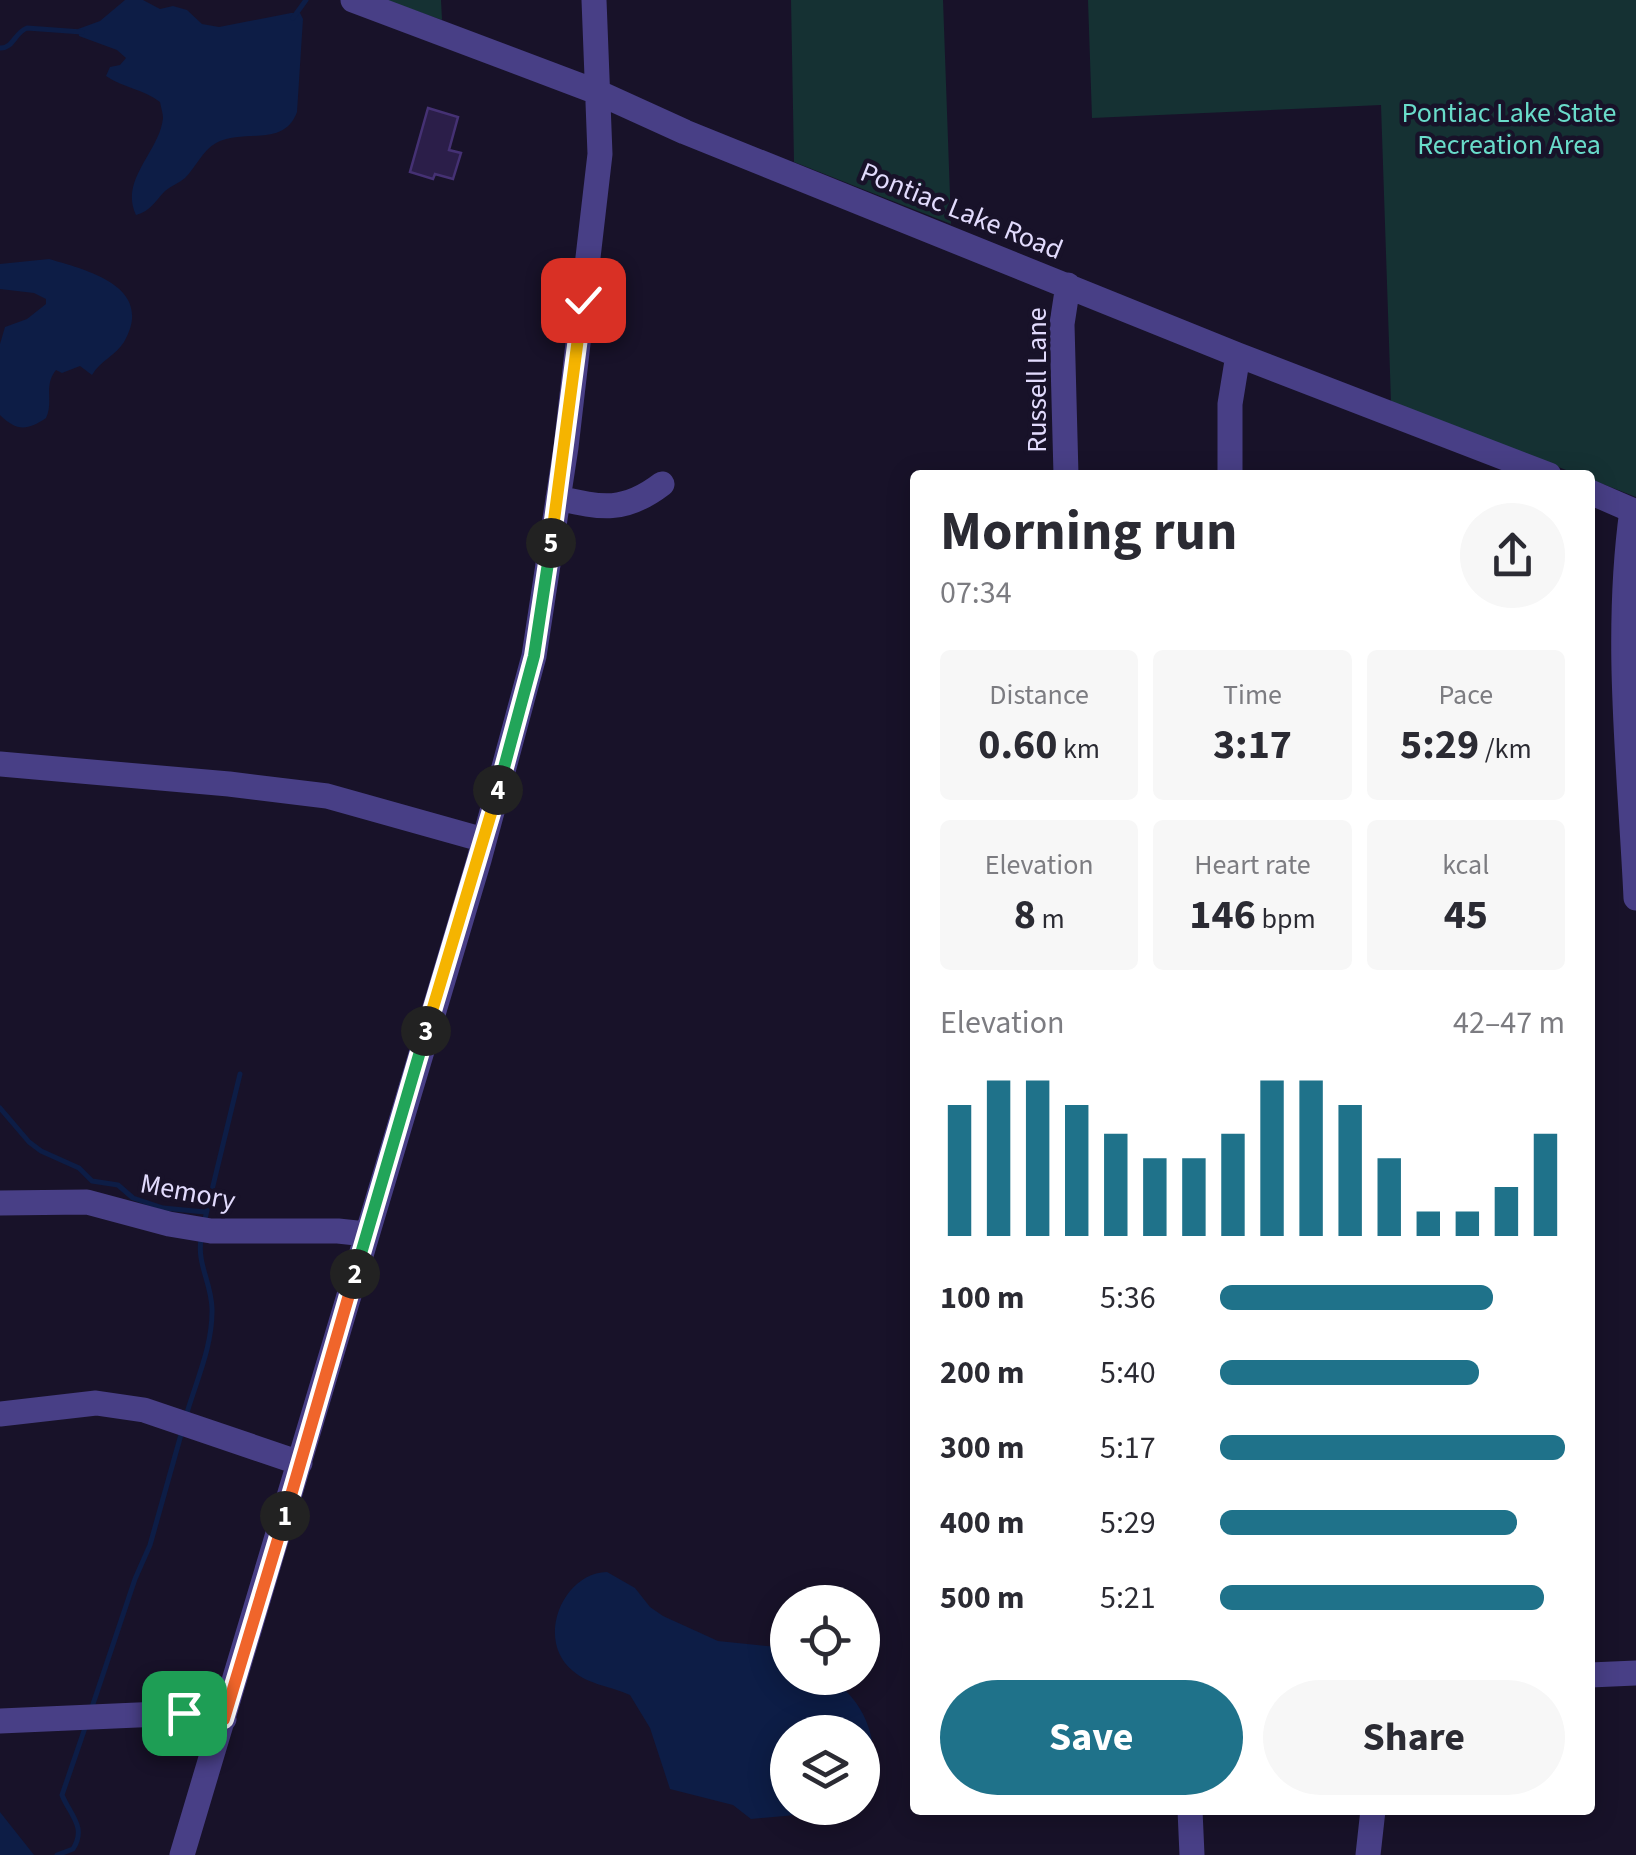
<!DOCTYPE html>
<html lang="en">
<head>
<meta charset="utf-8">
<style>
	:root { --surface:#fff; --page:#f7f7f7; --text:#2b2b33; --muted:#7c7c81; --accent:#1f728a }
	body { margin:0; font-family:"Source Sans 3",sans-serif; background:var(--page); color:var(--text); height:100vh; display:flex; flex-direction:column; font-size:38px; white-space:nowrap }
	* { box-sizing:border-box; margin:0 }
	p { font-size:32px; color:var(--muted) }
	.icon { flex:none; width:55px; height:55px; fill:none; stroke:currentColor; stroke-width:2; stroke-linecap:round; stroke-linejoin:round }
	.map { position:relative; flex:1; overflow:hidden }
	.sheet { position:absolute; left:910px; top:470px; width:685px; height:1345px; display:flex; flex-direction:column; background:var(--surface); border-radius:10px; box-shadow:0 5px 25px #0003 }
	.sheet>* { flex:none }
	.tools { position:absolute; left:770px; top:1585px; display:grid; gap:20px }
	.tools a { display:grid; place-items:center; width:110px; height:110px; border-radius:50%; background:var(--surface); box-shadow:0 5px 25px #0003; font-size:50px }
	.pin { position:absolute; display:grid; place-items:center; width:85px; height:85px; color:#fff; margin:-42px; border-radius:20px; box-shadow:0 5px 15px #0006 }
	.km { position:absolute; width:50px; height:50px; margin:-25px; border-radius:50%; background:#222; color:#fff; font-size:28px; line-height:50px; text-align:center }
	.round { display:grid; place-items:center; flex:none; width:105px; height:105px; border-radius:52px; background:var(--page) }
	.summary { display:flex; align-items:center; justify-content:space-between; height:170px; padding:0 30px }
	h1 { font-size:55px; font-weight:700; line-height:75px }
	.figures { display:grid; grid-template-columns:repeat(3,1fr); gap:15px; height:170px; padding:10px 30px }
	.figures div { display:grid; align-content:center; border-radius:10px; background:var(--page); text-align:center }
	.figures b { font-size:42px; font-weight:700 }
	.figures small { font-size:28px; font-weight:400 }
	.figures p { font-size:28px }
	.chart { height:280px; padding:20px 30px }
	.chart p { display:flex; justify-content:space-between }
	.chart svg { width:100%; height:180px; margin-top:10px; stroke:var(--accent); stroke-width:6 }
	.button { display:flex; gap:20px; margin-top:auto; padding:20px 30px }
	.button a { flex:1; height:115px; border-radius:60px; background:var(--accent); color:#fff; font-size:40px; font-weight:700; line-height:115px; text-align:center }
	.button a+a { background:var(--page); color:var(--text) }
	ul { padding:0 30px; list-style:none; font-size:32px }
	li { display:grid; grid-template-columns:160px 120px 1fr; align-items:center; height:75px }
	li i { height:25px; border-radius:12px; background:var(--accent) }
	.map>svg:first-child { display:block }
	.green { fill:#153133 }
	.water { fill:#0d1d46 }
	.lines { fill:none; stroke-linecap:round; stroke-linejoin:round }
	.stream { stroke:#0d1d46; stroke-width:5 }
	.building { fill:#2b1e49; stroke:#453174; stroke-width:2.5 }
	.minor { stroke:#483f86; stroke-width:25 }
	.split-1-casing { stroke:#fff; stroke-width:20 }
	.split-2-casing { stroke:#fff; stroke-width:20 }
	.split-3-casing { stroke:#fff; stroke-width:20 }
	.split-4-casing { stroke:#fff; stroke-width:20 }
	.split-5-casing { stroke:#fff; stroke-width:20 }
	.split-6-casing { stroke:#fff; stroke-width:20 }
	.split-1 { stroke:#f0652b; stroke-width:12 }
	.split-2 { stroke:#f0652b; stroke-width:12 }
	.split-3 { stroke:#22a559; stroke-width:12 }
	.split-4 { stroke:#f5b400; stroke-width:12 }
	.split-5 { stroke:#22a559; stroke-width:12 }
	.split-6 { stroke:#f5b400; stroke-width:12 }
	.labels { text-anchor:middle; stroke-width:9; stroke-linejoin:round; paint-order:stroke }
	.park-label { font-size:28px; fill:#69dcca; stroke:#181229 }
	.street-label { font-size:28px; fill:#e2dbfd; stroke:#181229 }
</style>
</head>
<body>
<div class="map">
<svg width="1636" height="1855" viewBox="0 0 1636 1855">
	<rect width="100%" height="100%" fill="#181229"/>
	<path class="green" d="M385 0H441L442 20Z
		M791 0H943L951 224 794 162Z
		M1088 0H1636V497L1590 479V475H1579L1391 402 1381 105 1092 118Z"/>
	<path class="water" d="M125 0H143L160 9 173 6 187 10 202 24 219 27 291 13H300L303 19 297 112C284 148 244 128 216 143 202 151 196 167 185 178 179 183 171 186 165 191 155 201 151 211 136 215 119 180 160 151 163 118 163 113 161 108 160 102 144 89 123 88 106 76L110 67 120 65 126 58 117 50 79 36 78 29 100 21Z
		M49 259C86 270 156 286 124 342 116 355 100 361 92 375L80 366 62 373 56 370C43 386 54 401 46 418 27 431 16 431 0 415V344L5 327 27 319 46 304V299L34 293 0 289V264Z
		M607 1572 635 1588 650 1607 663 1616 718 1641 787 1648 788 1678C799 1678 817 1674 828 1679 865 1695 888 1756 863 1790L862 1732H788V1808H834L796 1815 751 1819 733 1805 670 1789 650 1728 630 1695C611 1686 589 1685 573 1671 535 1641 562 1573 607 1572Z
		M0 1812 34 1855H0Z"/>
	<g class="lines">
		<path class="stream" d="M293 18 306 0
			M0 48C13 49 15 32 27 28L82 32
			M0 1108 29 1142 41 1151 79 1168 92 1181 118 1185 133 1198 163 1208 205 1212
			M204 1223 240 1074
			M186 1416C196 1381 213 1346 212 1308 211 1282 197 1264 201 1239
			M91 1710 135 1579 150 1545 182 1431
			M57 1855 73 1849C87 1827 70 1815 62 1795L86 1725"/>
	</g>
	<path class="building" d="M428 108 458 117 449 150 461 153 453 179 435 174 433 179 410 172Z"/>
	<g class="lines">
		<path class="minor" d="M353 0 597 92 685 132 1238 355 1549 475
			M1066 475 1062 324 1068 285
			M1230 475V404L1238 355
			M1590 492 1636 512
			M558 498C602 508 624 513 662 484
			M1632 510C1614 639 1630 769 1636 898
			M0 764 229 784 327 796 484 840
			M0 1203 87 1202 169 1224 211 1231H338L366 1234
			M0 1414 96 1403 144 1410 300 1463
			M1590 1675 1636 1673
			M0 1721 183 1713 224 1719
			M1190 1810 1192 1855
			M182 1855 479 860 534 656 566 447 600 154 594 0
			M1368 1855 1373 1810"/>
	</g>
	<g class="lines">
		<g class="split-1-casing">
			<path id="split-1" d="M184 1713 224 1719 285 1516"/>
		</g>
		<g class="split-2-casing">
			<path id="split-2" d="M285 1516 355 1274"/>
		</g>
		<g class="split-3-casing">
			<path id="split-3" d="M355 1274 426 1031"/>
		</g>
		<g class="split-4-casing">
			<path id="split-4" d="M426 1031 498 790"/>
		</g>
		<g class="split-5-casing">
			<path id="split-5" d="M498 790 534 656 551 543"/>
		</g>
		<g class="split-6-casing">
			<path id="split-6" d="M551 543 583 300"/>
		</g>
		<use href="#split-1" class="split-1"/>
		<use href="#split-2" class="split-2"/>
		<use href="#split-3" class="split-3"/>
		<use href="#split-4" class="split-4"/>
		<use href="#split-5" class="split-5"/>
		<use href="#split-6" class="split-6"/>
	</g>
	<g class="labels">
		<g class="park-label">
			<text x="1509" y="122">Pontiac Lake State<tspan x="1509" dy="32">Recreation Area</tspan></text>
		</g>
		<g class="street-label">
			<text transform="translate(962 210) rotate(22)" y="10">Pontiac Lake Road</text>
			<text transform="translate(1036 380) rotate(-90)" y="10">Russell Lane</text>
			<text transform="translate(188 1191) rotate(11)" y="10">Memory</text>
		</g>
	</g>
</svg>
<div class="tools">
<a><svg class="icon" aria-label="locate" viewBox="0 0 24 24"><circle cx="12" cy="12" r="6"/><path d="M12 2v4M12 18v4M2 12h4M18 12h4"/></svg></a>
<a><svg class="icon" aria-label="layers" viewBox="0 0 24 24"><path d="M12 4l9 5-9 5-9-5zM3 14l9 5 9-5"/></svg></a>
</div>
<div class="pin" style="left:184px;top:1713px;background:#1e9e55"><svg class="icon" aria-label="arrive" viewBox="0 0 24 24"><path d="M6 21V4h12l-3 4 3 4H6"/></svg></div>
<div class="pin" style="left:583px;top:300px;background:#d93025"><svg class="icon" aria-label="check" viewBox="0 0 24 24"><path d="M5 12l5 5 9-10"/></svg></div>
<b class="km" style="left:285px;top:1516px">1</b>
<b class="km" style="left:355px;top:1274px">2</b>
<b class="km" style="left:426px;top:1031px">3</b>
<b class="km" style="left:498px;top:790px">4</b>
<b class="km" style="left:551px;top:543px">5</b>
<section class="sheet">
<div class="summary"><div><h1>Morning run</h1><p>07:34</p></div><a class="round"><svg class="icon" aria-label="share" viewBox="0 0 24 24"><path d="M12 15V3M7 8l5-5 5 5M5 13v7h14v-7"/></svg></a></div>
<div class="figures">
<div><p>Distance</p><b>0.60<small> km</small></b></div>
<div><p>Time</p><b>3:17</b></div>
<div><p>Pace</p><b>5:29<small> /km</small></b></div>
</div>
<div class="figures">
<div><p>Elevation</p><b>8<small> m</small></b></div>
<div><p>Heart rate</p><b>146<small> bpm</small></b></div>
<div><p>kcal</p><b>45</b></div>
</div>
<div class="chart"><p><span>Elevation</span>42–47 m</p>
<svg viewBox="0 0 160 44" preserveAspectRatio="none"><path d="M5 44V12M15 44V6M25 44V6M35 44V12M45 44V19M55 44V25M65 44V25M75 44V19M85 44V6M95 44V6M105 44V12M115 44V25M125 44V38M135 44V38M145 44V32M155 44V19"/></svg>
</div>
<ul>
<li><b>100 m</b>5:36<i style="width:79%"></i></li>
<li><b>200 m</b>5:40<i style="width:75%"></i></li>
<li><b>300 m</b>5:17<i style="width:100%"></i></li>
<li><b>400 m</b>5:29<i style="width:86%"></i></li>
<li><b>500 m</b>5:21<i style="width:94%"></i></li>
</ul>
<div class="button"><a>Save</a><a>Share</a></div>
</section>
</div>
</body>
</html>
